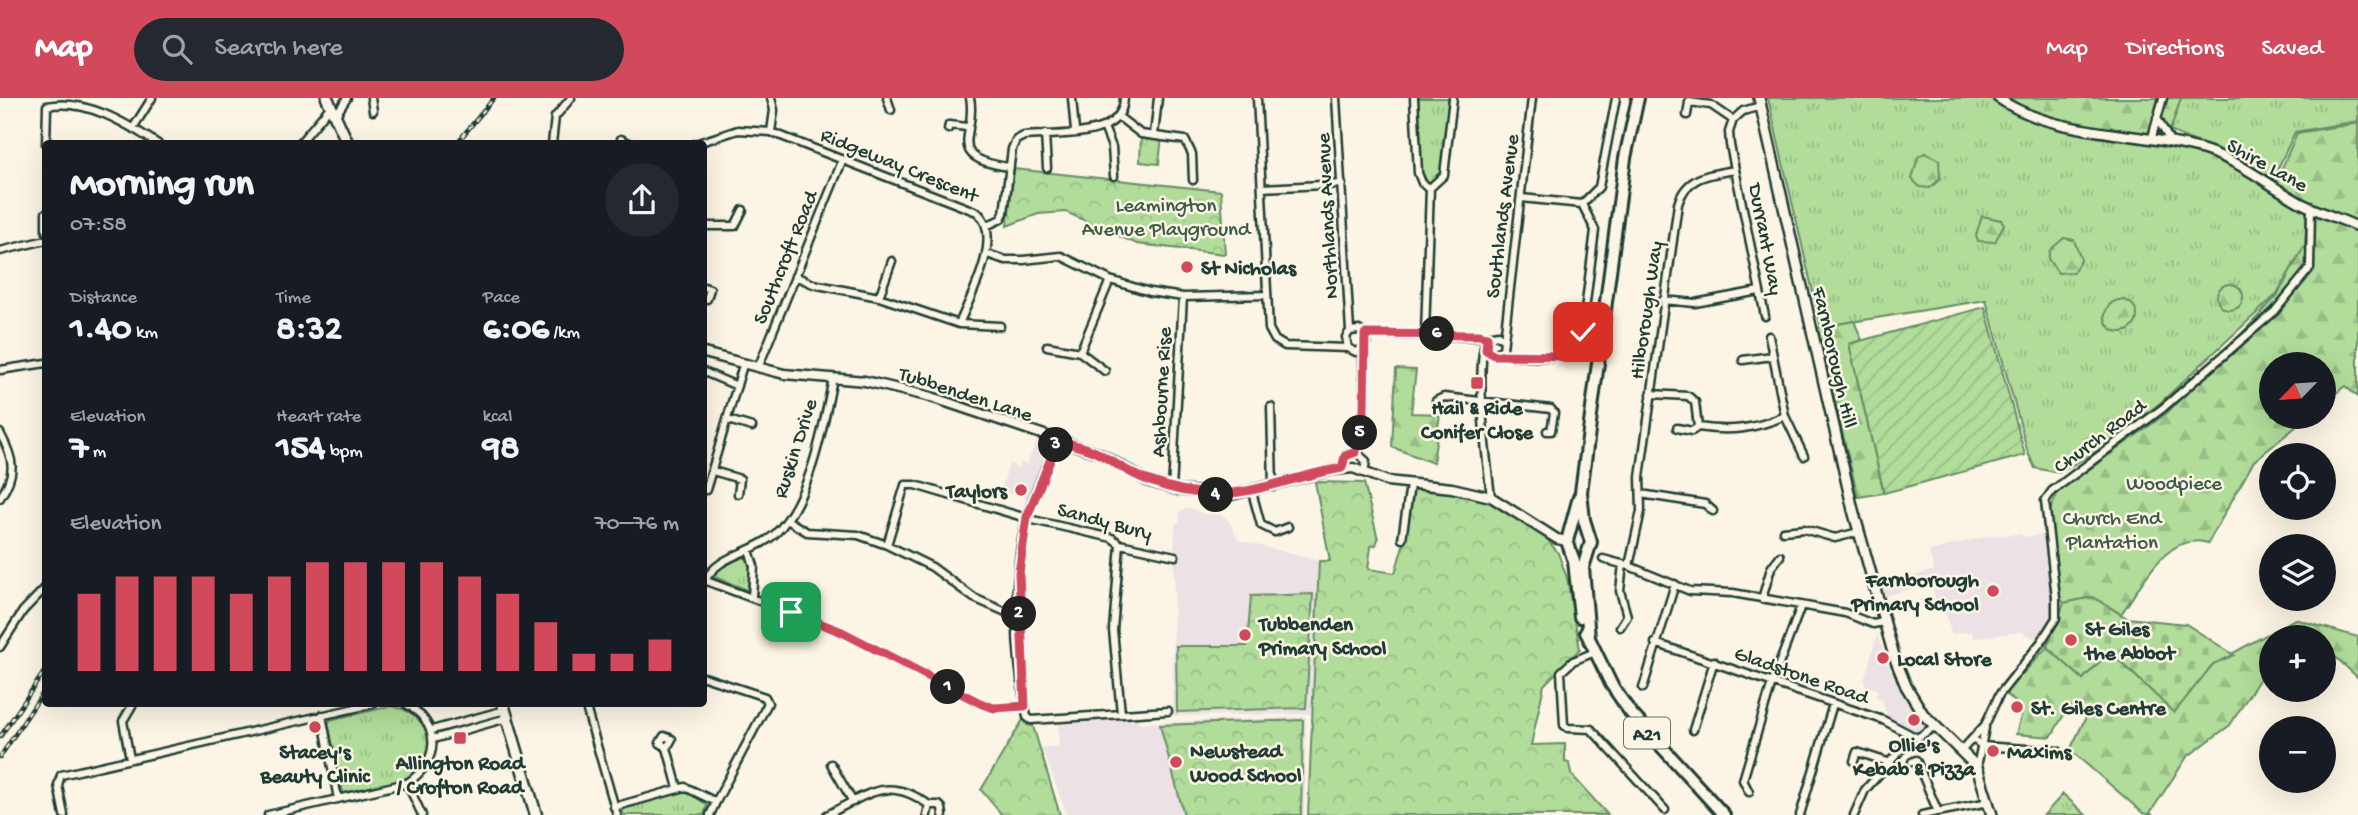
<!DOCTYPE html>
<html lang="en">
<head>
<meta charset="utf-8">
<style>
	:root { --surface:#171b24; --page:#242831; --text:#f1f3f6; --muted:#9ea1a6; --accent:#d1495b }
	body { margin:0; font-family:"Gochi Hand",sans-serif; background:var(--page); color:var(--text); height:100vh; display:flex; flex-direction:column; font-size:26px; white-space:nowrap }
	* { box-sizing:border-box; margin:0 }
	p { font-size:23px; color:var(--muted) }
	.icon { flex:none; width:38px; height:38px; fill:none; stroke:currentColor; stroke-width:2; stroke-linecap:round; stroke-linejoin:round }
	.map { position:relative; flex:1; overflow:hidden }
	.sheet { position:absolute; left:42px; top:42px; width:665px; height:567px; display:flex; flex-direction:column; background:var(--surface); border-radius:7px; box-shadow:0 7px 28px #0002 }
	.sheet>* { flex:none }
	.needle { width:46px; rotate:245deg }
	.buttons { position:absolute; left:2259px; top:254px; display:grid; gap:14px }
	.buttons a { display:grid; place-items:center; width:77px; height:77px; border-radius:50%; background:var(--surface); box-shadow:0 7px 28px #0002; font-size:35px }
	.pin { position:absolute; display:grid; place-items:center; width:60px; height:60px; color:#fff; margin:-30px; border-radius:14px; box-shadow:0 4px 10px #0006 }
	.km { position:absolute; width:35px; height:35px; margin:-18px; border-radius:50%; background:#222; color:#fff; font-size:19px; line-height:35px; text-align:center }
	.round { display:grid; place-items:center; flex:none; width:74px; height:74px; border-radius:37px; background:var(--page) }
	.headline { display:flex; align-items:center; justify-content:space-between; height:119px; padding:0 28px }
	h1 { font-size:38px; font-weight:700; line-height:52px }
	.metrics { display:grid; grid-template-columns:repeat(3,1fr); gap:10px; height:119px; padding:7px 28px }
	.metrics div { display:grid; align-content:center }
	.metrics b { font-size:35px; font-weight:700 }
	.metrics small { font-size:19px; font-weight:400 }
	.metrics p { font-size:19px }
	.chart { height:196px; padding:14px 28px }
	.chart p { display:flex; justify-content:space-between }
	.chart svg { width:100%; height:126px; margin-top:7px; stroke:var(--accent); stroke-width:6 }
	header { display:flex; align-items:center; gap:42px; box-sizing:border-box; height:98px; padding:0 35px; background:var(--accent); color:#fff }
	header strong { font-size:33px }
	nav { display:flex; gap:38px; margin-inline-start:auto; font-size:24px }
	.search { width:490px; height:63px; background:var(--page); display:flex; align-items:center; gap:18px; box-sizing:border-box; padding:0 24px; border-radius:38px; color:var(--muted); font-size:26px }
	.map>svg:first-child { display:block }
	.built { fill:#ece1e4 }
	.grass { fill:url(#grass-tufts); stroke:#688c67; stroke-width:2 }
	.forest { fill:url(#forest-firs); stroke:#688c67; stroke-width:2 }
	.cemetery { fill:url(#cemetery-stones); stroke:#688c67; stroke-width:2 }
	.park { fill:url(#park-crowns); stroke:#688c67; stroke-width:2 }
	.garden { fill:url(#garden-furrows); stroke:#688c67; stroke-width:2 }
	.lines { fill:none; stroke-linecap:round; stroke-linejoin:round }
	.minor-casing { stroke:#1f3d34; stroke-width:11 }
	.tertiary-casing { stroke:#1f3d34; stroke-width:13 }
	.secondary-casing { stroke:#1f3d34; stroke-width:14 }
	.primary-casing { stroke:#1f3d34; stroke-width:15 }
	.trunk-casing { stroke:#1f3d34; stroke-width:16 }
	.minor { stroke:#fcf5e5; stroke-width:6 }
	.tertiary { stroke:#fcf5e5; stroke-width:8 }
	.secondary { stroke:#fcf5e5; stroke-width:9 }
	.primary { stroke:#fcf5e5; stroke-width:10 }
	.trunk { stroke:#fcf5e5; stroke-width:10 }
	.rail-casing { stroke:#1f3d34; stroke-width:4.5 }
	.rail { stroke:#fcf5e5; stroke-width:2; stroke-dasharray:5; stroke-linecap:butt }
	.route-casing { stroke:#fff; stroke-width:14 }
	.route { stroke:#d1495b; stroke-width:9 }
	.poi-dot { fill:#d1495b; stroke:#fcf5e5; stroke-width:2.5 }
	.labels { text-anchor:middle; stroke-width:5; stroke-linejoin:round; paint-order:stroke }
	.shield { fill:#fcf5e5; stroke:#617469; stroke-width:2 }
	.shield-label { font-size:19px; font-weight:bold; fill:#1f3d34 }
	.street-label { font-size:21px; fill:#1f3d34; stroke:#fcf5e5 }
	.park-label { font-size:21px; fill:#3c5d48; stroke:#fcf5e5 }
	.poi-label { font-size:21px; font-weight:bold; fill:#1f3d34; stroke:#fcf5e5; text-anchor:start }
</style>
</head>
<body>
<header>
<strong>Map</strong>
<div class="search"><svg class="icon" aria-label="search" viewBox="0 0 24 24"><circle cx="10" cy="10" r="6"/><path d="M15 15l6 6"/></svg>Search here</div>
<nav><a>Map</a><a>Directions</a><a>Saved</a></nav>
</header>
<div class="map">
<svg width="2358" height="717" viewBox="0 0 2358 717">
	<defs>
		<pattern id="grass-tufts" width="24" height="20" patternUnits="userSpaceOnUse" patternTransform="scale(1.75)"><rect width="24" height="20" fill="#b1dc9a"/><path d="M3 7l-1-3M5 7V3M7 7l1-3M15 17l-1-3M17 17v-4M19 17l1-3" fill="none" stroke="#98be85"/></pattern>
		<pattern id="forest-firs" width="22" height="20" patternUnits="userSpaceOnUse" patternTransform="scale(1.75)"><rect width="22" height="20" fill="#b1dc9a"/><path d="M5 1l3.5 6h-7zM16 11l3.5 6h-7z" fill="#98be85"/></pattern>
		<pattern id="cemetery-stones" width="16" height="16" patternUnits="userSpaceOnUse" patternTransform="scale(1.75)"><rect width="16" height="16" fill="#b1dc9a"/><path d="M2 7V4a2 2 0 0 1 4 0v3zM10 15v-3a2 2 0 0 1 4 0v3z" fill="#98be85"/></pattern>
		<pattern id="park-crowns" width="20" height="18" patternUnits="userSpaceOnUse" patternTransform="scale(1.75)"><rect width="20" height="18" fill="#b1dc9a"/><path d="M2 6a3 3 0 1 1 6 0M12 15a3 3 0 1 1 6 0" fill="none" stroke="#98be85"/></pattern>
		<pattern id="garden-furrows" width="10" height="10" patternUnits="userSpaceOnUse" patternTransform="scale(1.75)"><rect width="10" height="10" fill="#b1dc9a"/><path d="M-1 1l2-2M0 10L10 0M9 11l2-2" fill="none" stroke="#98be85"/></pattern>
	</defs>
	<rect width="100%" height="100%" fill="#fcf5e5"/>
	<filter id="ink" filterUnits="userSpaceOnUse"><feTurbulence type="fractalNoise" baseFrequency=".0143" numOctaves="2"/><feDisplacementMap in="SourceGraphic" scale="14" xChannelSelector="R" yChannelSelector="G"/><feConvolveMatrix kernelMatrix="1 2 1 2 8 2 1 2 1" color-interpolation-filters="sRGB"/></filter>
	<g filter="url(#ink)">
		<path class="built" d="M1038 340 1048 343 1049 349 1027 401 1001 392 1009 366 1018 370 1021 364 1027 366Z
			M1189 410 1204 416 1222 417 1229 423 1238 442 1319 463 1314 616 1172 618 1175 426 1180 423 1179 414Z
			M2020 436 2027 439 2045 436 2054 503 2051 523 2039 542 2021 534 1973 540 1972 534 1951 536 1943 504 1937 505 1931 485 1885 498 1882 487 1934 472 1929 453 1988 438Z
			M1877 537 1894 581 1897 580 1925 629 1918 635 1887 618 1882 600 1875 599 1878 592 1866 587 1864 583Z
			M1306 619 1304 717H1067L1042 650 1059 648 1058 627 1135 620 1140 625Z"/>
		<path class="grass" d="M1417 0H1451L1441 77 1430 86 1420 75Z
			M1768 0H1994C2019 17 2047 31 2078 31L2205 55 2228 64 2307 113 2305 147 2276 197 2160 305 2106 348 2059 375 2035 370 2028 355 1986 202 1821 229Z
			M2181 0H2358V23L2295 34 2272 83 2239 63 2170 33Z
			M1141 36 1162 38 1159 66 1140 64Z
			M740 458 750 462 748 492 712 478 715 470Z
			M392 608C408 612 425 619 428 637 439 688 380 691 344 699L328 626 330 622Z
			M687 693 707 707 704 717H622L625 709Z
			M2063 696 2086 717H2044Z"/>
		<path class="forest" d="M2002 0H2181L2168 39 2080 26H2059L2026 14Z
			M2358 25V299L2345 288 2324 305V266H2272V318L2308 319 2254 363 2208 445C2166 433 2142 488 2121 516L2093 499 2064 505 2058 497 2048 417 2058 394 2167 315 2277 198 2305 147 2309 112 2276 84 2297 35Z
			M1925 55 1939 62 1940 81 1930 90 1920 89 1912 81 1918 59Z
			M1982 118 2001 122 2004 126 1995 144 1978 143 1976 137Z
			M2064 140 2074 142 2081 162 2073 174 2058 175 2048 161 2050 152Z
			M2217 199a13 13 0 1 1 26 0a13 13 0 1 1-26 0Z
			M2105 218a16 16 0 1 1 32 0a16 16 0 1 1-32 0Z
			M1854 223 1862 242 1849 246 1884 395 1858 399 1817 230Z
			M1396 271 1416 272 1411 315 1440 316 1433 365 1392 349Z
			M2295 521 2358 539V580L2324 548V539H2272L2271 563 2230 627 2187 659 2150 715 2153 717 2143 715 2070 652 2086 619 2069 608 2051 639 2016 636 2023 611 2007 597V593L2047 549 2083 581 2109 553 2174 614 2213 566Z"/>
		<path class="cemetery" d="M2093 499 2127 520 2186 526 2234 557 2213 566 2174 615 2110 553 2083 581 2047 549 2064 505Z"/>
		<path class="park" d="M1014 71 1221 93 1225 156 1137 146 1066 114 1038 116 1007 128Z
			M1315 384 1364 385 1378 441 1376 447 1371 448 1368 471 1395 475 1404 444 1411 391 1470 395 1497 405 1544 437 1558 455 1567 480 1580 551 1544 587 1531 647 1565 646V664L1569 665 1571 676 1608 717H1308L1319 463H1330Z
			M1313 496 1306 610 1177 614 1176 548H1247L1251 498Z
			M1024 620 1027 627 1033 628 1060 717H1002L981 692Z
			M1303 622 1301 717H1184L1160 627Z"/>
		<path class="garden" d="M1985 209 2025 357 1884 395 1849 246Z"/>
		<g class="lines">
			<g class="minor-casing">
				<path id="minor" d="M371 0 373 13
					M771 0 774 12 771 34
					M887 0 891 12
					M970 0C978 36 942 60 1009 69
					M1072 0 1075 33
					M1257 0 1269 231 1275 242 1285 248 1348 250
					M1336 0 1350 233
					M1414 0 1418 75 1422 85 1430 90 1444 77 1453 0
					M336 17 347 0
					M1687 17 1689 4 1711 7 1733 22 1743 13 1761 8
					M1119 19 1141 36 1185 42 1192 56 1193 82
					M2157 20 2170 43
					M1733 22 1729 34 1730 47 1765 218
					M1104 29 1112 49 1114 78
					M133 30 152 0
					M948 31 949 27 967 29
					M1045 36 1047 70
					M1154 37 1158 0
					M2152 39 2163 0
					M621 41 631 46
					M46 46 47 8C85 0 126 25 158 46
					M299 46 331 8
					M552 46 555 19 571 0
					M695 46 738 32 771 34 977 114C1005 138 970 199 959 226
					M1262 90 1342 86
					M1521 100 1582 106
					M1582 106 1599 89 1616 0
					M46 115V133
					M704 128H735L743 112
					M986 128 1001 121 1004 115 1012 51 1016 42 1024 38C1055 35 1123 43 1124 0
					M0 153 46 142
					M987 156 1005 162H1023L1061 158 1110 182 1150 194 1183 199 1267 197
					M795 178 813 186 879 199 959 226 1000 228
					M704 189 710 191 707 201
					M879 199 892 163
					M1663 202 1695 205 1759 193
					M1350 233 1346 239 1348 250 1356 254 1363 251
					M1350 233 1359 232 1365 236 1367 243 1363 251
					M1425 235 1430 90
					M1365 236 1487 239
					M1769 238 1785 318 1804 358
					M1047 248 1080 254 1105 273
					M1486 252 1494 256 1503 251 1532 0
					M1080 254 1110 182
					M1499 255C1521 260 1567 265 1581 245L1595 132 1582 106
					M1743 262 1772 258
					M758 270 843 61
					M0 272 46 265
					M704 274 737 288
					M1651 296 1688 298 1695 304 1698 329C1731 334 1754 331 1785 318
					M1436 303 1444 299 1551 311 1554 315 1551 333H1547
					M1271 309 1273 389
					M728 322 752 329
					M1677 330 1692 333 1698 329
					M0 335C14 361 17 375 0 400
					M1058 343C1047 367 1034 393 1027 419 1011 480 1015 557 1027 619L1031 622 1168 613
					M1356 354 1364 313 1363 251
					M1356 354 1366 363 1364 374
					M1342 370 1345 358 1356 354
					M713 373 740 381 738 396
					M704 391 706 392 743 267
					M1172 391 1183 199
					M1252 394 1261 427 1275 434 1288 429
					M1641 396 1705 406 1713 413
					M1491 399C1487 364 1474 268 1487 239L1498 237 1502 241
					M787 422 807 434 858 437 887 447 932 469 974 500 1008 515 1019 514
					M1783 433 1804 431 1835 440 1859 434
					M1402 441 1410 387
					M1120 446 1113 532 1121 615
					M887 447 905 387H915L1033 422 1112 440 1120 446 1175 458
					M749 452 754 468 752 500
					M1603 461 1629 468 1690 493 1733 495 1845 515 1873 526 1884 524
					M1629 468 1641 413 1640 379 1678 106C1686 78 1710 76 1735 72
					M704 482 842 534 982 606 994 610 1025 608
					M705 483C718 456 753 456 775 436 810 403 824 326 833 280
					M1762 501 1771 470 1780 458
					M1620 529 1627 518 1620 493 1623 466
					M1655 545 1883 622 1917 640 1934 629
					M0 549 23 513 46 489
					M1595 554 1573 563 1561 574 1564 627 1568 630 1591 631 1665 712
					M704 579 765 599 768 605 716 704
					M1643 590 1675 486
					M585 606 617 717
					M322 617 338 701
					M432 632 505 612
					M1693 632 1714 563
					M433 641 507 620
					M1973 641 1982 648 2058 653
					M667 650 672 641 664 638 660 645 667 650 678 690
					M1962 652 1985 627 1999 597 2041 544 2056 520V500L2045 403 2052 393 2163 310 2275 213 2310 170 2311 110
					M130 661 123 623 133 606
					M1854 663 1857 654 1891 665
					M1912 664 1916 662 1938 714
					M831 666 853 704
					M1977 669 1985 630
					M407 685 422 717
					M1749 694 1743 682 1772 585 1801 508
					M614 709 685 689 716 704 710 717
					M64 717 58 687 61 677 373 606
					M268 717 407 685C440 664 442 626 406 606
					M827 717C868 696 888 677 929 707
					M927 717 929 707H939L942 710 943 717
					M1800 717 1833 606
					M1854 717 1865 692 1913 638
					M1922 717 1989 704"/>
			</g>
			<g class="tertiary-casing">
				<path id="tertiary" d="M1998 0C2056 40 2136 32 2204 52 2240 63 2267 86 2299 104 2318 114 2339 120 2358 129
					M704 255 784 276 865 283 931 299 1101 356 1147 383 1178 392 1231 397 1333 372 1353 370 1387 383 1452 390 1491 399 1557 441 1567 443"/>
			</g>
			<g class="secondary-casing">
				<path id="secondary" d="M1759 0 1853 412 1894 558 1906 588 1923 616 1977 669 1992 717"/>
			</g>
			<g class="primary-casing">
				<path id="primary" d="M327 0 348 46
					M503 606 536 717"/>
			</g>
			<g class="trunk-casing">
				<path id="trunk" d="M1579 399 1567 443 1574 463 1580 519
					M1586 534 1611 586 1630 614 1724 717
					M1589 540 1583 470 1591 444 1584 422 1581 394 1625 60 1638 0"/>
			</g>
			<use href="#minor" class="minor"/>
			<use href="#tertiary" class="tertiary"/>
			<use href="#secondary" class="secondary"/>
			<use href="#primary" class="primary"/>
			<use href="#trunk" class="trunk"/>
			<g class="rail-casing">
				<path id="rail" d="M456 46 494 0
					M0 639 46 571
					M0 659 46 590"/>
			</g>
			<use href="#rail" class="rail"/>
		</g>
	</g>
	<g class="lines" filter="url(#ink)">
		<g class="route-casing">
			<path id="route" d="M791 514 842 534 982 606 994 610 1025 608 1019 475 1027 419 1058 343C1072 346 1090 350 1103 358 1118 367 1132 377 1150 383 1230 413 1267 383 1342 370L1345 358 1356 354 1364 313 1365 236 1479 237 1487 239 1486 252 1494 257 1561 258 1576 253 1583 234"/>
		</g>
		<use href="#route" class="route"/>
	</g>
	<g class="poi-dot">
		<circle cx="1187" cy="169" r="7"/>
		<rect x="1470" y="278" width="14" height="14" rx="3.5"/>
		<circle cx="1021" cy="392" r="7"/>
		<circle cx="1993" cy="493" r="7"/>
		<circle cx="1245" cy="537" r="7"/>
		<circle cx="2071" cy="542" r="7"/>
		<circle cx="1883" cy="560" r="7"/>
		<circle cx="2017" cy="609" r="7"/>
		<circle cx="1914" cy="622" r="7"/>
		<circle cx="315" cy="629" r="7"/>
		<rect x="453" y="633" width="14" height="14" rx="3.5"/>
		<circle cx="1993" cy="653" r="7"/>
		<circle cx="1176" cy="664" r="7"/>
	</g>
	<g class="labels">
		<rect class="shield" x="1624" y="619.5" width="46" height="31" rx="5"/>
		<g class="shield-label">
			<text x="1647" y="642">A21</text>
		</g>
		<g class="street-label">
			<text transform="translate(900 66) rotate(22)" y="7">Ridgeway Crescent</text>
			<text transform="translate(2268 66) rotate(29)" y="7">Shire Lane</text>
			<text transform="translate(1326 118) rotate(-93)" y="7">Northlands Avenue</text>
			<text transform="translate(1501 118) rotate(-83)" y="7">Southlands Avenue</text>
			<text transform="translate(1767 141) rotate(79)" y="7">Durrant Way</text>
			<text transform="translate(784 159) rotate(-68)" y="7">Southcroft Road</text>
			<text transform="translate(1645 212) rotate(-82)" y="7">Hilborough Way</text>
			<text transform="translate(1836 259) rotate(77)" y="7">Farnborough Hill</text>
			<text transform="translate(1160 294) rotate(-87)" y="7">Ashbourne Rise</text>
			<text transform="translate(966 295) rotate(18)" y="7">Tubbenden Lane</text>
			<text transform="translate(2099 337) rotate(-37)" y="7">Church Road</text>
			<text transform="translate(794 350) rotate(-72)" y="7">Ruskin Drive</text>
			<text transform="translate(1105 422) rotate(15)" y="7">Sandy Bury</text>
			<text transform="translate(1802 576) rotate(19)" y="7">Gladstone Road</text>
		</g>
		<g class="park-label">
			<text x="1166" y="113">Leamington<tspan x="1166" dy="24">Avenue Playground</tspan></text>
			<text x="2174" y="391">Woodpiece</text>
			<text x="2112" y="426">Church End<tspan x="2112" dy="24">Plantation</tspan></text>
		</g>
		<g class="poi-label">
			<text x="1201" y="176">St Nicholas</text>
			<text x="1477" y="316" text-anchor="middle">Hail &amp; Ride<tspan x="1477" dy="24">Conifer Close</tspan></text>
			<text x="1007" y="399" text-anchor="end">Taylors</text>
			<text x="1979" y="488" text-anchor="end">Farnborough<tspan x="1979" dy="24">Primary School</tspan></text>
			<text x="1259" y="532">Tubbenden<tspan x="1259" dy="24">Primary School</tspan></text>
			<text x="2085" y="537">St Giles<tspan x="2085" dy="24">the Abbot</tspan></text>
			<text x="1897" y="567">Local Store</text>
			<text x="2031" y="616">St. Giles Centre</text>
			<text x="1914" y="653" text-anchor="middle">Ollie's<tspan x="1914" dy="24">Kebab &amp; Pizza</tspan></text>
			<text x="1190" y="659">Newstead<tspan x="1190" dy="24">Wood School</tspan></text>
			<text x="315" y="660" text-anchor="middle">Stacey's<tspan x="315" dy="24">Beauty Clinic</tspan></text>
			<text x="2007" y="660">Maxims</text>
			<text x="460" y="671" text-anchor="middle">Allington Road<tspan x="460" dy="24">/ Crofton Road</tspan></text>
		</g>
	</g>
</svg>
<div class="buttons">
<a><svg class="needle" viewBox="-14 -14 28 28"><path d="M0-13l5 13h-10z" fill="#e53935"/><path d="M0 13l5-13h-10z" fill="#9ea1a6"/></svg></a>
<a><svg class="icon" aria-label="locate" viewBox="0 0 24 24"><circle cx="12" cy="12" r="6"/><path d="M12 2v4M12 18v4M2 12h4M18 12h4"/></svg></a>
<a><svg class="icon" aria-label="layers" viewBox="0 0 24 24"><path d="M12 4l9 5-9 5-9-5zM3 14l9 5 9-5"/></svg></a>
<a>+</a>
<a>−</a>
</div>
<div class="pin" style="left:791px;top:514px;background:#1e9e55"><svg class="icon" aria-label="arrive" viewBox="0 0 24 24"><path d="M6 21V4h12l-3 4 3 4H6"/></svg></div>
<div class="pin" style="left:1583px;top:234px;background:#d93025"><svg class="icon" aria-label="check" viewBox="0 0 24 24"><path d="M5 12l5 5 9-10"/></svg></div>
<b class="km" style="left:948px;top:589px">1</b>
<b class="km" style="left:1019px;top:516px">2</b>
<b class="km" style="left:1056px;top:347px">3</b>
<b class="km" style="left:1216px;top:397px">4</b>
<b class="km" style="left:1360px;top:335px">5</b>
<b class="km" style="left:1437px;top:236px">6</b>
<section class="sheet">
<div class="headline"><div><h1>Morning run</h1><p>07:58</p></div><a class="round"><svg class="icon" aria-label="share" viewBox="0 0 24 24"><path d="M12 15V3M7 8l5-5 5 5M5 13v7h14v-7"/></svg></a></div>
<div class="metrics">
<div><p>Distance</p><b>1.40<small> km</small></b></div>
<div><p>Time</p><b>8:32</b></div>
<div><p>Pace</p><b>6:06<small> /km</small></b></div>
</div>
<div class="metrics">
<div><p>Elevation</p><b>7<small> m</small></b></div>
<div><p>Heart rate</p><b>154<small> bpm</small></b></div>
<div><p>kcal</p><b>98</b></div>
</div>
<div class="chart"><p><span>Elevation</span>70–76 m</p>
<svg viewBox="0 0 160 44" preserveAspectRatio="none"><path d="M5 44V17M15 44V11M25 44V11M35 44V11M45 44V17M55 44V11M65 44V6M75 44V6M85 44V6M95 44V6M105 44V11M115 44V17M125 44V27M135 44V38M145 44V38M155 44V33"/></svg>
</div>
</section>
</div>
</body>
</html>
